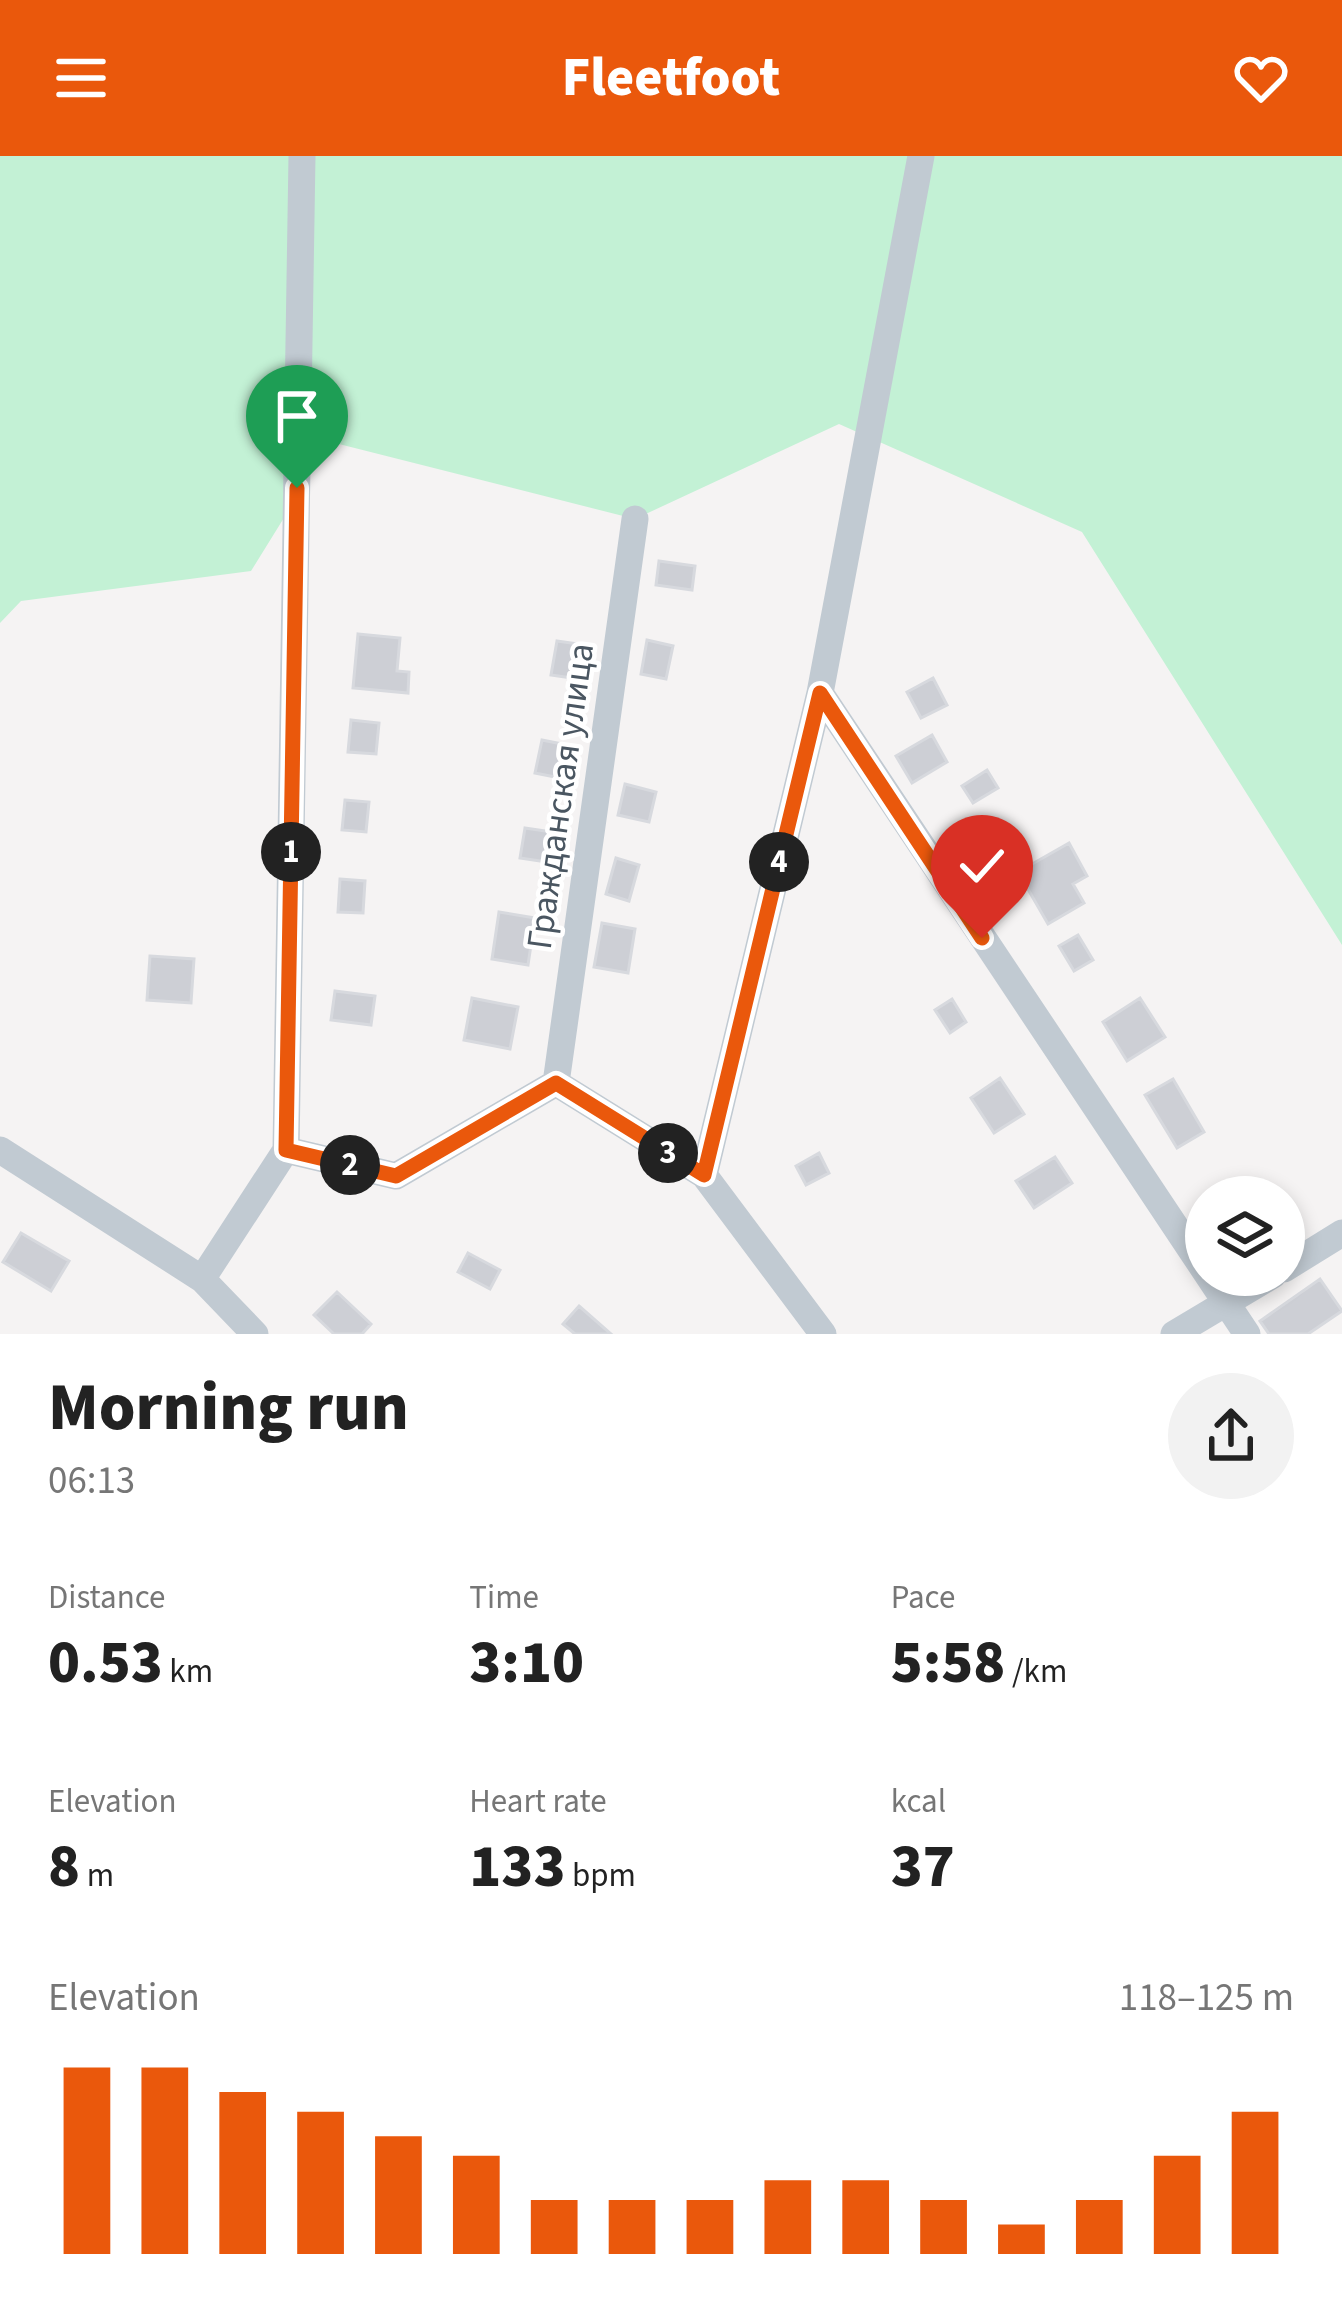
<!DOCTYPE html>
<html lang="en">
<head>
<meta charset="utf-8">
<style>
	:root { --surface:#fff; --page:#f2f2f2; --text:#222; --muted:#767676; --accent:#ea580c }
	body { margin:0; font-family:"Source Sans 3",sans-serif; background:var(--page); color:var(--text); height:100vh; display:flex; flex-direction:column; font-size:45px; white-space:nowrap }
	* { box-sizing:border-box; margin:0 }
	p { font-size:39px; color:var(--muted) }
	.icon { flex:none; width:66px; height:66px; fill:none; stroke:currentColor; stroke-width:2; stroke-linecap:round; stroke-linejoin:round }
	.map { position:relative; height:1178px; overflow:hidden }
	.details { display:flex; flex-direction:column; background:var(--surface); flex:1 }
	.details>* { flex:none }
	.fabs { position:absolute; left:1185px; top:1020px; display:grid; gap:24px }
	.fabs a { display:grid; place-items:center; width:120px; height:120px; border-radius:50%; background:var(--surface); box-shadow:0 6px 18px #0003; font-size:60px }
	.pin { position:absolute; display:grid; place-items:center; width:102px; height:102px; color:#fff; margin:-123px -51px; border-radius:50% 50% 50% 0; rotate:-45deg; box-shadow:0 0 12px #0007 }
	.pin .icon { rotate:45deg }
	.km { position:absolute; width:60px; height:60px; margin:-30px; border-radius:50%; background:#222; color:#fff; font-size:33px; line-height:60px; text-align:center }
	.round { display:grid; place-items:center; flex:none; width:126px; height:126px; border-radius:63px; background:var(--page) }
	.head { display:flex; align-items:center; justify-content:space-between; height:204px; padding:0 48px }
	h1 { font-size:66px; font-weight:800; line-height:90px }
	.stats { display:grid; grid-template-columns:repeat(3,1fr); gap:18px; height:204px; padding:12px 48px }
	.stats div { display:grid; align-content:center }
	.stats b { font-size:60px; font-weight:800 }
	.stats small { font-size:33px; font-weight:400 }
	.stats p { font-size:33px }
	.chart { height:336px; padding:24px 48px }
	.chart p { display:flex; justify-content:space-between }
	.chart svg { width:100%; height:216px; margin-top:12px; stroke:var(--accent); stroke-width:6 }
	header { display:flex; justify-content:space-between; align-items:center; height:156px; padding:0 48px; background:var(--accent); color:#fff; font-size:54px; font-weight:800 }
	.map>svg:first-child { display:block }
	.green { fill:#c3f1d5 }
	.building { fill:#cdcfd5; stroke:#d7d9de; stroke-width:3 }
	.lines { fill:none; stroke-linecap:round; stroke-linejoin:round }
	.minor { stroke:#c1cad2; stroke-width:27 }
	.route-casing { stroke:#fff; stroke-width:24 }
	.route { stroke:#ea580c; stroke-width:15 }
	.labels { text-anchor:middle; stroke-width:9; stroke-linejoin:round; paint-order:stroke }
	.street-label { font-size:36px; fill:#4a5661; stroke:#fff }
</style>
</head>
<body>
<header><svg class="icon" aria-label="menu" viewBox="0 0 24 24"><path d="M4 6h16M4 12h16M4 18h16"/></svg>Fleetfoot<svg class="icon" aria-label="heart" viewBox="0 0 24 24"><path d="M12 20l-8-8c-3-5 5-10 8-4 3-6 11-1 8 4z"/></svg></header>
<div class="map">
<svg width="1342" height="1178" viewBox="0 0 1342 1178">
	<rect width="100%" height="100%" fill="#f5f3f3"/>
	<path class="green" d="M0 0H1342V789L1082 376 839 268 635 363 331 286 251 415 21 445 0 467Z"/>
	<path class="building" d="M659 405 695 410 692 434 656 429Z
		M358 478 400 482 397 515 409 516 408 537 353 532Z
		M647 484 673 490 666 523 641 518Z
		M557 485 585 489 579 523 551 519Z
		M933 522 947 549 921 562 907 536Z
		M351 564 379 567 376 598 348 596Z
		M932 579 947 606 912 627 896 600Z
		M542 584 567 589 560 622 535 617Z
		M987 614 998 632 973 647 962 630Z
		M625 628 656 636 649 666 618 659Z
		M345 644 369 646 366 676 342 674Z
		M525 672 552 676 547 706 520 702Z
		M1069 687 1087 720 1073 728 1084 747 1048 768 1018 716Z
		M616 702 639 709 629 745 606 738Z
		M340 723 365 725 363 757 338 756Z
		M499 756 535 762 528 809 492 803Z
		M602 767 635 773 628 817 594 811Z
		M1078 779 1093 804 1074 815 1059 790Z
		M150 800 194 803 191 847 147 844Z
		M335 835 375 840 371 869 331 864Z
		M472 842 518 851 510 893 464 884Z
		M1140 842 1165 881 1127 905 1103 866Z
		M952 843 966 866 950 877 935 854Z
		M1000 922 1024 958 994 977 971 942Z
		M1173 923 1204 976 1177 992 1145 939Z
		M819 997 829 1017 806 1029 796 1010Z
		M1055 1001 1072 1027 1034 1052 1016 1025Z
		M21 1077 69 1105 51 1135 3 1106Z
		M468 1097 500 1114 490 1133 458 1116Z
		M1320 1123 1342 1155 1308 1178H1269L1260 1165Z
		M337 1136 371 1168 362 1178H334L314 1159Z
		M579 1150 611 1178H575L563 1168Z"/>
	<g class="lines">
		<path class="minor" d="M820 537 1247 1178
			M556 927 635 363
			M0 994 202 1123 255 1178
			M286 994 302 0
			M704 1019 820 537 921 0
			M1284 1113 1342 1077
			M202 1123 286 994 396 1020 556 927 704 1019 823 1178
			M1174 1178 1273 1119"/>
	</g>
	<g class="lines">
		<g class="route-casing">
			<path id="route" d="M297 332 286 994 396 1020 556 927 704 1019 820 537 982 782"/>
		</g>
		<use href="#route" class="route"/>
	</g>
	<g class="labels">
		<g class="street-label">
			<text transform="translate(559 640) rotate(-82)" y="13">Гражданская улица</text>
		</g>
	</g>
</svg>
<div class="fabs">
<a><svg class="icon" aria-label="layers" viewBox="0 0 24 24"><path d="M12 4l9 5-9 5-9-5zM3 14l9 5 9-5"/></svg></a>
</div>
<div class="pin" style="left:297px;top:332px;background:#1e9e55"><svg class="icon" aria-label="arrive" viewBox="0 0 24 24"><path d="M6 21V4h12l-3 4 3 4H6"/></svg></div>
<div class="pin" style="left:982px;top:782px;background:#d93025"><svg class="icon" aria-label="check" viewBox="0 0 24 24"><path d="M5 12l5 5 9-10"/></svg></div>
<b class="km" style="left:291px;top:696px">1</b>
<b class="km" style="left:350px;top:1009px">2</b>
<b class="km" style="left:668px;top:997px">3</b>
<b class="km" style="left:779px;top:706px">4</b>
</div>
<section class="details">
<div class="head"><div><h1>Morning run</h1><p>06:13</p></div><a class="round"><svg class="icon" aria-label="share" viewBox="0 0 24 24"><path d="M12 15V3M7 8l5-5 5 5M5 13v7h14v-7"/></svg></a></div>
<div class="stats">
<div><p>Distance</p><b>0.53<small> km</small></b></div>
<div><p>Time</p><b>3:10</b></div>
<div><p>Pace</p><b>5:58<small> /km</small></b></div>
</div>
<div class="stats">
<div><p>Elevation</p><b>8<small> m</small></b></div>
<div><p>Heart rate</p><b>133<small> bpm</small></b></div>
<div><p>kcal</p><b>37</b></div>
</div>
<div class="chart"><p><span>Elevation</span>118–125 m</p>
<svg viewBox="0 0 160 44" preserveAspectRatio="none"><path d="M5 44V6M15 44V6M25 44V11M35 44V15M45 44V20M55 44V24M65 44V33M75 44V33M85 44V33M95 44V29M105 44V29M115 44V33M125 44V38M135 44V33M145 44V24M155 44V15"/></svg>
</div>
</section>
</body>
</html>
